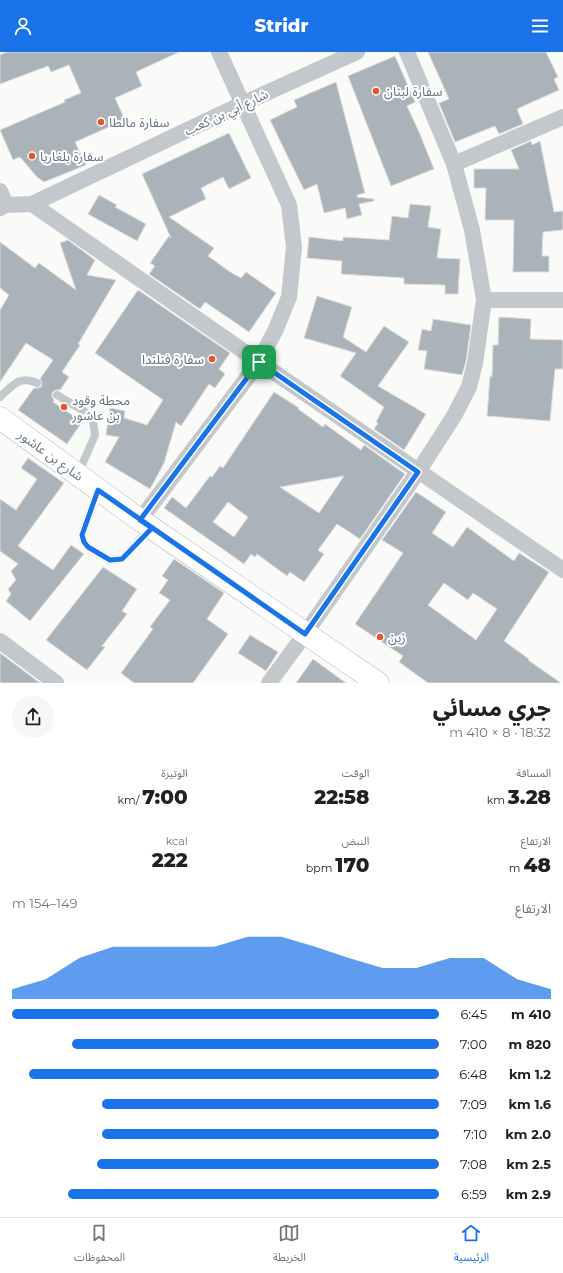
<!DOCTYPE html>
<html lang="ar">
<head>
<meta charset="utf-8">
<style>
	:root { --surface:#fff; --page:#f6f6f6; --text:#202124; --muted:#757577; --line:#e0e0e0; --accent:#1a73e8 }
	body { margin:0; font-family:Montserrat,"Noto Sans Arabic",sans-serif; background:var(--page); color:var(--text); direction:rtl; height:100vh; display:flex; flex-direction:column; font-size:15px; white-space:nowrap }
	* { box-sizing:border-box; margin:0 }
	p { font-size:13px; color:var(--muted) }
	.icon { flex:none; width:22px; height:22px; fill:none; stroke:currentColor; stroke-width:2; stroke-linecap:round; stroke-linejoin:round }
	.map { position:relative; height:631px; overflow:hidden; direction:ltr }
	.details { display:flex; flex-direction:column; background:var(--surface); flex:1 }
	.details>* { flex:none }
	.pin { position:absolute; display:grid; place-items:center; width:34px; height:34px; color:#fff; margin:-17px; border-radius:8px; box-shadow:0 2px 6px #0006 }
	.round { display:grid; place-items:center; flex:none; width:42px; height:42px; border-radius:21px; background:var(--page) }
	.head { display:flex; align-items:center; justify-content:space-between; height:68px; padding:0 12px }
	h1 { font-size:22px; font-weight:800; line-height:30px }
	.stats { display:grid; grid-template-columns:repeat(3,1fr); gap:6px; height:68px; padding:4px 12px }
	.stats div { display:grid; align-content:center }
	.stats b { font-size:20px; font-weight:800 }
	.stats small { font-size:11px; font-weight:400 }
	.stats p { font-size:11px }
	.chart { height:112px; padding:8px 12px }
	.chart p { display:flex; justify-content:space-between }
	.chart svg { width:100%; height:72px; margin-top:4px; fill:var(--accent); opacity:.7 }
	ul { padding:0 12px; list-style:none; font-size:13px }
	li { display:grid; grid-template-columns:64px 48px 1fr; align-items:center; height:30px }
	li i { height:10px; border-radius:5px; background:var(--accent) }
	header { display:flex; justify-content:space-between; align-items:center; height:52px; padding:0 12px; background:var(--accent); color:#fff; font-size:18px; font-weight:800 }
	.tab-bar { display:flex; justify-content:space-around; align-items:center; height:56px; border-top:1px solid var(--line); background:var(--surface); font-size:11px; color:var(--muted) }
	.tab-bar a { display:grid; justify-items:center; gap:2px }
	.tab-bar .selected { color:var(--accent) }
	.map>svg:first-child { display:block }
	.building { fill:#aab3b9; stroke:#dcdcda; fill-rule:evenodd }
	.lines { fill:none; stroke-linecap:round; stroke-linejoin:round }
	.primary-casing { stroke:#b5babe; stroke-width:23 }
	.lane { stroke:#c3c8cc; stroke-width:8 }
	.street { stroke:#c3c8cc; stroke-width:16 }
	.primary { stroke:#fff; stroke-width:22 }
	.route-casing { stroke:#fff; stroke-width:8 }
	.route { stroke:#1a73e8; stroke-width:5 }
	.poi-dot { fill:#e4572e; stroke:#fff; stroke-width:1.5 }
	.labels { text-anchor:middle; stroke-width:4; stroke-linejoin:round; paint-order:stroke }
	.poi-label { font-size:13px; fill:#657683; stroke:#fff; text-anchor:start }
	.street-label { font-size:13px; fill:#657683; stroke:#fff }
</style>
</head>
<body>
<header><svg class="icon" aria-label="menu" viewBox="0 0 24 24"><path d="M4 6h16M4 12h16M4 18h16"/></svg>Stridr<svg class="icon" aria-label="person" viewBox="0 0 24 24"><circle cx="12" cy="8" r="4"/><path d="M4 21q1-7 8-7t8 7"/></svg></header>
<div class="map">
<svg width="563" height="631" viewBox="0 0 563 631">
	<rect width="100%" height="100%" fill="#fafaf8"/>
	<path class="building" d="M7 0H179L136 20 142 34 115 46 125 68 75 90 86 113 44 130 37 125 20 105 13 108 0 78 65 50 64 48 81 41 69 13 51 20 48 14 0 32V3Z
		M428 0H546L558 25 554 27 559 38 517 57 523 72 499 82 495 74 455 90 439 51 449 47Z
		M395 4 415 50 407 54 419 80 434 117 391 134 348 24Z
		M336 30 365 141 357 143V145L374 147V149L359 152 362 163 347 167 345 156 324 161 317 132 304 138 270 68 297 55 294 48Z
		M229 81 251 126 229 137 223 125 201 136 206 147 169 165 214 196 208 204 230 220 241 226 246 220 276 241 249 280 205 250 200 257 149 222 155 214 150 211 169 184 171 186 142 122Z
		M531 89 532 93 540 89 554 160 563 159V178L543 180 542 204H549V220H513L514 168H485L486 136H474V117H519L511 98Z
		M99 143 117 153 115 155 146 172 137 189 88 162Z
		M410 152 431 154 428 175 441 177 437 206 460 207 458 242H445V233L404 232V226L341 222 342 209 307 206 309 185 343 189V185L389 188 392 164 408 166Z
		M68 188 95 208 87 223 116 228 78 292 80 293 62 320 69 325 60 338H55L52 341V345L54 348 53 350 82 370 67 392 18 358 34 336H38L41 335 42 330 40 327 53 308 26 291 0 330V258L9 243 0 236V190L35 216 39 211 76 238 60 191Z
		M138 238 230 301 219 317 225 322 215 336 209 332 181 374 176 370 164 411 150 437 105 410 119 385 106 383 110 356 125 359 124 366 147 373 163 348 95 301Z
		M317 244 352 255 343 285 366 300 384 274 409 290 378 334 426 362 404 398 374 377 378 371 376 370 384 355 340 324 356 301 304 286Z
		M499 265 531 267 530 287 563 288V317H555L550 369 487 364 490 324 492 325 493 293H498Z
		M433 267 471 273 466 309 462 323 424 317 427 299 418 298 422 277 431 279Z
		M274 340 299 356 298 357 323 375 325 372 361 398 364 393 405 422 360 487 337 472 318 498 324 502 304 530 290 520 287 524 257 502 255 505 251 502 244 512 164 456 172 445 186 456 210 424 212 425 220 414 223 416ZM344 424 319 461 280 435ZM228 450 248 465 234 485 213 470Z
		M28 406 64 431 18 494 53 518 71 493 84 502 30 569 6 549 11 542 8 537 16 528 11 519 18 512 0 499V447L16 458 37 427 21 416Z
		M416 440 446 460 432 481 453 495 467 475 514 509 519 501 549 520 504 589 529 607 528 608 561 631H428L399 610 403 604 355 572 403 501 382 488ZM444 531 468 548 473 541 497 557 476 588 428 553Z
		M174 507 224 541 207 567 228 582 193 631H134L121 621 153 577 150 575 170 548 159 541 168 528 162 524Z
		M103 515 137 537 122 559 127 562 102 594 105 595 87 618 46 588Z
		M250 583 278 600 266 619 238 601Z
		M0 601 40 631H0Z
		M313 607 346 631H296Z"/>
	<g class="lines">
		<g class="primary-casing">
			<path id="primary" d="M0 366 140 468 378 631"/>
		</g>
		<path class="lane" d="M57 343 84 359 93 369 95 383 78 422
			M0 345C12 334 19 323 37 331
			M98 439 82 483 84 490 88 495 110 508 122 507 151 476"/>
		<path class="street" d="M454 112 563 65
			M0 139 6 153
			M32 152 259 310 563 518
			M0 156 6 153 32 152 242 52 357 0
			M484 248H563
			M140 468 259 310 276 277 289 245 294 195 289 153 219 0
			M0 589 56 631
			M269 631 305 582 418 420 454 364 469 335 475 311 484 248 472 178 454 112 407 0"/>
		<use href="#primary" class="primary"/>
	</g>
	<g class="lines">
		<g class="route-casing">
			<path id="route" d="M259 310 140 468 152 476 122 507 110 508 88 495 84 490 82 483 98 438 305 582 418 420 259 310"/>
		</g>
		<use href="#route" class="route"/>
	</g>
	<g class="poi-dot">
		<circle cx="376" cy="39" r="4"/>
		<circle cx="101" cy="70" r="4"/>
		<circle cx="32" cy="104" r="4"/>
		<circle cx="212" cy="307" r="4"/>
		<circle cx="64" cy="355" r="4"/>
		<circle cx="380" cy="585" r="4"/>
	</g>
	<g class="labels">
		<g class="poi-label">
			<text x="384" y="44">سفارة لبنان</text>
			<text x="109" y="75">سفارة مالطا</text>
			<text x="40" y="109">سفارة بلغاريا</text>
			<text x="204" y="312" text-anchor="end">سفارة فنلندا</text>
			<text x="72" y="353">محطة وقود<tspan x="72" dy="15">بن عاشور</tspan></text>
			<text x="388" y="590">زين</text>
		</g>
		<g class="street-label">
			<text transform="translate(226 60) rotate(-25)" y="5">شارع أبي بن كعب</text>
			<text transform="translate(51 403) rotate(36)" y="5">شارع بن عاشور</text>
		</g>
	</g>
</svg>
<div class="pin" style="left:259px;top:310px;background:#1e9e55"><svg class="icon" aria-label="arrive" viewBox="0 0 24 24"><path d="M6 21V4h12l-3 4 3 4H6"/></svg></div>
</div>
<section class="details">
<div class="head"><div><h1>جري مسائي</h1><p>18:32 · 8 × 410 m</p></div><a class="round"><svg class="icon" aria-label="share" viewBox="0 0 24 24"><path d="M12 15V3M7 8l5-5 5 5M5 13v7h14v-7"/></svg></a></div>
<div class="stats">
<div><p>المسافة</p><b>3.28<small> km</small></b></div>
<div><p>الوقت</p><b>22:58</b></div>
<div><p>الوتيرة</p><b>7:00<small> /km</small></b></div>
</div>
<div class="stats">
<div><p>الارتفاع</p><b>48<small> m</small></b></div>
<div><p>النبض</p><b>170<small> bpm</small></b></div>
<div><p>kcal</p><b>222</b></div>
</div>
<div class="chart"><p><span>الارتفاع</span>149–154 m</p>
<svg viewBox="0 0 160 44" preserveAspectRatio="none"><path d="M0 44V38L10 32L20 19L30 12L40 12L50 12L60 12L70 6L80 6L90 12L100 19L110 25L120 25L130 19L140 19L150 32L160 38V44z"/></svg>
</div>
<ul>
<li><b>410 m</b>6:45<i style="width:100%"></i></li>
<li><b>820 m</b>7:00<i style="width:86%"></i></li>
<li><b>1.2 km</b>6:48<i style="width:96%"></i></li>
<li><b>1.6 km</b>7:09<i style="width:79%"></i></li>
<li><b>2.0 km</b>7:10<i style="width:79%"></i></li>
<li><b>2.5 km</b>7:08<i style="width:80%"></i></li>
<li><b>2.9 km</b>6:59<i style="width:87%"></i></li>
</ul>
</section>
<nav class="tab-bar">
<a class="selected"><svg class="icon" aria-label="home" viewBox="0 0 24 24"><path d="M3 11l9-7 9 7M6 9v11h12V9"/></svg>الرئيسية</a>
<a><svg class="icon" aria-label="map" viewBox="0 0 24 24"><path d="M3 6l6-2 6 2 6-2v14l-6 2-6-2-6 2zM9 4v14M15 6v14"/></svg>الخريطة</a>
<a><svg class="icon" aria-label="saved" viewBox="0 0 24 24"><path d="M7 4h10v16l-5-4-5 4z"/></svg>المحفوظات</a>
</nav>
</body>
</html>
